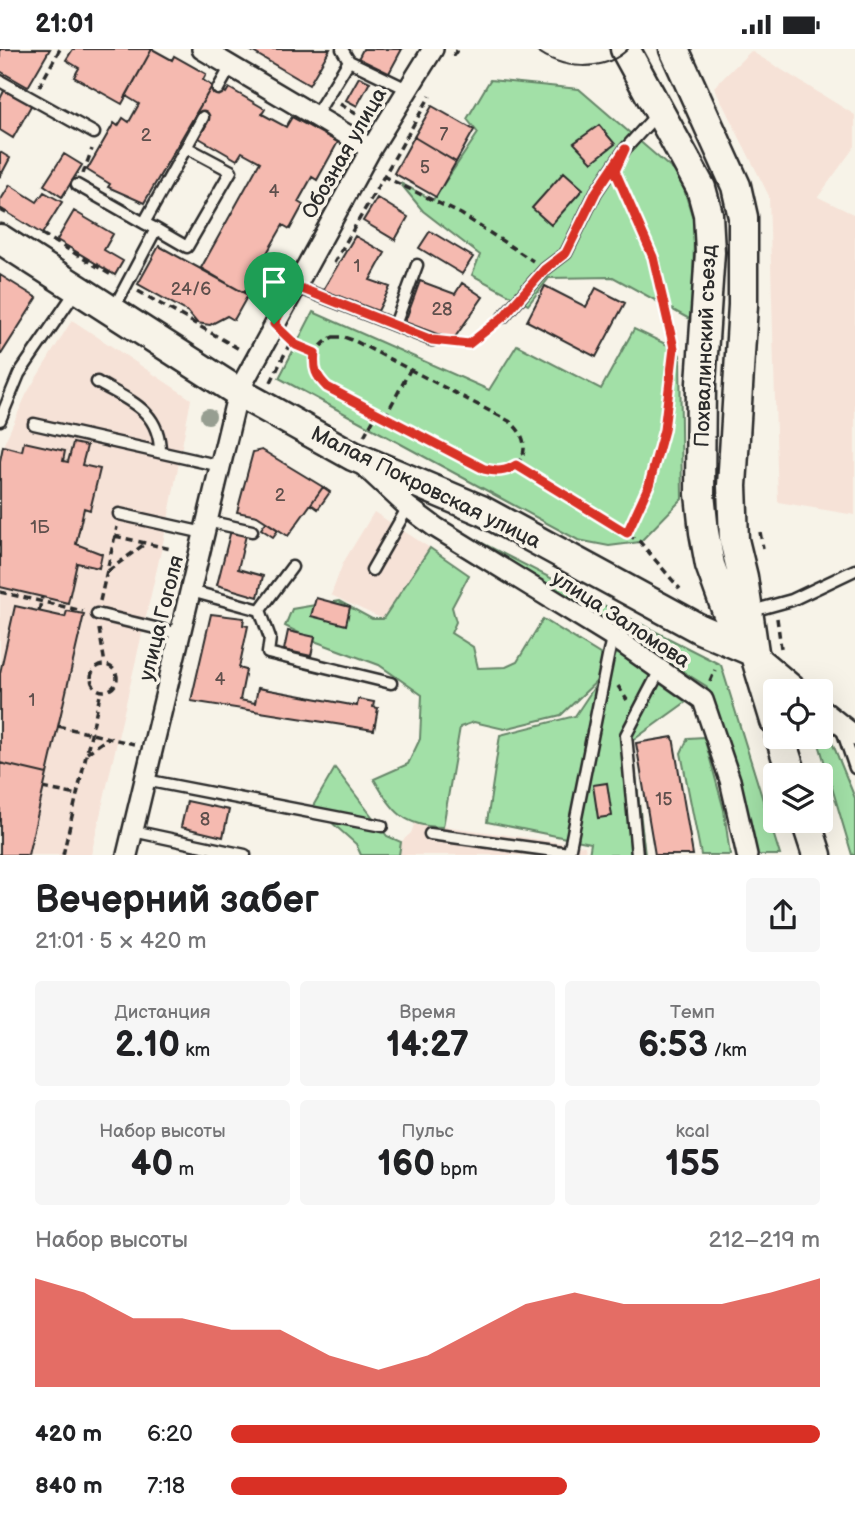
<!DOCTYPE html>
<html lang="ru">
<head>
<meta charset="utf-8">
<style>
	:root { --surface:#fff; --page:#f6f6f6; --text:#202124; --muted:#757577; --accent:#d93025 }
	body { margin:0; font-family:"Balsamiq Sans",sans-serif; background:var(--page); color:var(--text); height:100vh; display:flex; flex-direction:column; font-size:26px; white-space:nowrap }
	* { box-sizing:border-box; margin:0 }
	p { font-size:23px; color:var(--muted) }
	.icon { flex:none; width:38px; height:38px; fill:none; stroke:currentColor; stroke-width:2; stroke-linecap:round; stroke-linejoin:round }
	.map { position:relative; height:806px; overflow:hidden }
	.panel { display:flex; flex-direction:column; background:var(--surface); flex:1 }
	.panel>* { flex:none }
	.buttons { position:absolute; left:763px; top:630px; display:grid; gap:14px }
	.buttons a { display:grid; place-items:center; width:70px; height:70px; border-radius:7px; background:var(--surface); box-shadow:0 7px 28px #0002; font-size:35px }
	.pin { position:absolute; display:grid; place-items:center; width:60px; height:60px; color:#fff; margin:-72px -30px; border-radius:50% 50% 50% 0; rotate:-45deg; box-shadow:0 0 7px #0007 }
	.pin .icon { rotate:45deg }
	.round { display:grid; place-items:center; flex:none; width:74px; height:74px; border-radius:7px; background:var(--page) }
	.headline { display:flex; align-items:center; justify-content:space-between; height:119px; padding:0 35px }
	h1 { font-size:38px; font-weight:700; line-height:52px }
	.stats { display:grid; grid-template-columns:repeat(3,1fr); gap:10px; height:119px; padding:7px 35px }
	.stats div { display:grid; align-content:center; border-radius:7px; background:var(--page); text-align:center }
	.stats b { font-size:35px; font-weight:700 }
	.stats small { font-size:19px; font-weight:400 }
	.stats p { font-size:19px }
	.chart { height:196px; padding:14px 35px }
	.chart p { display:flex; justify-content:space-between }
	.chart svg { width:100%; height:126px; margin-top:7px; fill:var(--accent); opacity:.7 }
	ul { padding:0 35px; list-style:none; font-size:23px }
	li { display:grid; grid-template-columns:112px 84px 1fr; align-items:center; height:52px }
	li i { height:18px; border-radius:9px; background:var(--accent) }
	.status { display:flex; justify-content:space-between; align-items:center; height:49px; padding:0 35px; background:var(--surface); direction:ltr }
	.status svg { height:19px; fill:currentColor }
	.map>svg:first-child { display:block }
	.built { fill:#f6e2d7 }
	.green { fill:#a2e0a7; stroke:#668669; stroke-width:2 }
	.building { fill:#f5bab0; stroke:#2b2b2b; stroke-width:2 }
	.lines { fill:none; stroke-linecap:round; stroke-linejoin:round }
	.service-casing { stroke:#2b2b2b; stroke-width:15 }
	.minor-casing { stroke:#2b2b2b; stroke-width:24 }
	.secondary-casing { stroke:#2b2b2b; stroke-width:33 }
	.path { stroke:#2b2b2b; stroke-width:3.5; stroke-dasharray:7 5; stroke-linecap:butt }
	.service { stroke:#f7f3e8; stroke-width:10 }
	.minor { stroke:#f7f3e8; stroke-width:19 }
	.secondary { stroke:#f7f3e8; stroke-width:28 }
	.tram { stroke:#2b2b2b; stroke-width:2 }
	.path-bridge { stroke:#2b2b2b; stroke-width:3.5; stroke-dasharray:7 5; stroke-linecap:butt }
	.tree { fill:#979e91 }
	.route-casing { stroke:#fff; stroke-width:14 }
	.route { stroke:#d93025; stroke-width:9 }
	.labels { text-anchor:middle; stroke-width:7; stroke-linejoin:round; paint-order:stroke }
	.number-label { font-size:18px; fill:#5e4f4c }
	.street-label { font-size:21px; fill:#2b2b2b; stroke:#f7f3e8 }
</style>
</head>
<body>
<div class="status"><b>21:01</b><svg viewBox="0 0 49 12"><path d="M0 12V9h3v3zM5 12V6h3v6zM10 12V3h3v9zM15 12V0h3v12zM26 1h20v11H26zM47 4h2v5h-2z"/></svg></div>
<div class="map">
<svg width="855" height="806" viewBox="0 0 855 806">
	<rect width="100%" height="100%" fill="#f7f3e8"/>
	<filter id="ink" filterUnits="userSpaceOnUse"><feTurbulence type="fractalNoise" baseFrequency=".0143" numOctaves="2"/><feDisplacementMap in="SourceGraphic" scale="14" xChannelSelector="R" yChannelSelector="G"/><feConvolveMatrix kernelMatrix="1 2 1 2 8 2 1 2 1" color-interpolation-filters="sRGB"/></filter>
	<g filter="url(#ink)">
		<path class="built" d="M751 2 855 66V97L818 148 855 166V466L778 453 769 147 714 38Z
			M72 271 191 350 167 476 91 806H0V412L3 397 27 344Z
			M374 463 430 499 383 570 331 546 343 514Z
			M415 773 585 797 586 806H399L401 793 411 784Z"/>
		<path class="green" d="M490 31 579 40 680 127 694 173 693 272 613 228 549 229 528 256 472 226 480 206 423 162 400 134 433 151 478 84 467 70Z
			M313 263 489 341 517 296 601 340 634 280 674 299 680 306 682 450 640 493 609 497 578 491 279 329Z
			M445 475 721 616 780 806H756L731 701 706 637Z
			M430 499 469 526 452 558 456 573 451 584 473 598 478 619 506 618 517 613 543 570 603 607 599 630 561 666 504 680 474 673 460 678 443 778C404 778 392 762 374 730L408 715 420 690 422 646 379 616 317 593 285 577 292 560 339 552 372 570H383Z
			M617 604 686 653 632 692 645 806H589L591 794 487 773 500 686 575 667Z
			M821 678 827 681 855 749V806H852L817 688H821Z
			M704 688 724 761 730 806H701L681 704 688 689Z
			M335 719 387 787 401 793 399 806H361L356 795 313 757Z"/>
		<path class="building" d="M0 0H50L28 38 0 22Z
			M73 0H152L122 55 74 28 79 19 66 11Z
			M152 0 172 11 174 7 206 25 203 31 212 37 144 154 108 138 110 135 87 121 114 74 118 77 123 69 129 73 139 55 126 47Z
			M248 0H330L309 36Z
			M363 0H402L388 26 358 10Z
			M359 28 370 33 357 57 346 51Z
			M212 37 226 44 229 39 265 60 262 65 286 78 292 68 338 93 317 131 312 128 298 153 303 156 290 180 283 176 244 244 201 219 260 113 242 103 237 111 199 89 209 71 196 64Z
			M5 40 32 55 13 89 0 81V50Z
			M432 57 474 81 456 113 414 88Z
			M599 76 615 95 592 113 574 94Z
			M414 88 456 113 436 148 394 124Z
			M0 103 10 109 0 128Z
			M64 105 82 116 62 148 44 136Z
			M564 123 583 140 551 176 532 159Z
			M10 136 37 153 44 143 62 153 42 185 0 159V152Z
			M377 149 408 168 395 191 363 172Z
			M74 162 113 185 104 201 123 212 115 226 57 191Z
			M430 182 473 208 462 225 419 199Z
			M355 187 385 204 370 231 390 238 378 262 323 241Z
			M159 197 248 246 234 271 227 267 210 276 197 274 188 263 138 235Z
			M0 226 37 249 0 307Z
			M420 232 455 245 462 234 483 248 453 291 405 273Z
			M545 237 586 258 596 239 625 254 596 308 527 272Z
			M24 393 65 402 63 412 68 413 73 394 87 397 82 416 100 420 90 461 84 459 76 495 102 505 99 519 77 514 68 554 0 538V412L3 397 22 402Z
			M262 401 323 438 288 487 257 467 237 463 253 403Z
			M323 438 330 443 318 460 311 455Z
			M266 473 278 481 273 488 261 480Z
			M231 481 246 486 238 520 263 527 258 548 217 536Z
			M316 549 350 558 346 576 311 567Z
			M15 557 65 568 67 562 84 565 47 725 0 714V624Z
			M211 565 244 569 243 576 248 577 239 619 246 621 240 651 255 654 258 639 357 657 358 650 374 653 373 658 378 659 374 681 191 652Z
			M288 582 315 588 311 607 284 601Z
			M673 688 693 806H655L636 694Z
			M0 714 47 725 28 806H0Z
			M607 734 612 767 598 769 593 736Z
			M187 752 229 761 223 788 181 778Z"/>
		<g class="lines">
			<g class="service-casing">
				<path id="service" d="M342 0 349 12 407 40
					M0 32 94 84
					M218 40 231 17
					M315 67 349 12
					M77 136 144 174
					M156 180 144 174 203 68
					M295 237 432 291
					M113 261 156 180 187 198 231 122 186 98
					M503 268 545 220 566 204 596 143 625 100 658 64
					M395 276 417 216
					M97 333C129 352 160 361 160 403
					M0 371 19 325 76 242
					M34 375 221 417
					M119 465 204 484
					M207 472 252 482
					M372 521 408 458
					M191 542 260 561 270 589 268 604 391 634
					M260 561 292 518
					M752 562 792 551 855 521
					M97 565 180 585
					M842 681 855 719
					M145 731 382 777
					M133 782 245 806
					M430 785 569 804 612 588
					M637 806 626 686 659 623"/>
			</g>
			<g class="minor-casing">
				<path id="minor" d="M202 0 371 100
					M364 417 408 458 435 478 612 587 703 651 730 731 747 806
					M755 604 800 642
					M821 660 855 687
					M127 806 238 343 371 100 433 0"/>
			</g>
			<g class="secondary-casing">
				<path id="secondary" d="M625 0 701 139 708 165 710 203 701 334 700 445 704 483 710 516 727 563 748 595
					M674 0 736 137 743 168V256L732 437 734 491 743 528 754 603 775 672
					M0 190 238 343 353 407 481 461 700 580 754 603
					M780 688 792 726
					M806 772 817 806"/>
			</g>
			<path class="path" d="M453 7 458 0
				M39 38 60 0
				M340 55 366 71
				M83 125 92 100
				M383 127 461 165 533 212
				M620 132 653 208 674 299 664 381 649 436 627 484
				M0 161 8 165
				M42 185 113 227
				M334 214 430 47
				M138 242 241 301
				M333 288H344L355 292 509 372C539 395 521 430 484 420L327 338C309 321 310 300 333 288Z
				M290 290 315 304
				M445 292 469 295 490 278
				M271 333 290 294
				M385 368 410 321
				M364 387 377 364
				M516 416 640 493 680 540
				M760 483 763 499
				M115 487 171 500
				M108 522 146 494
				M0 543 83 562
				M100 552 117 478
				M777 569 781 599
				M99 580 105 615
				M91 629a13 13 0 1 1 26 0a13 13 0 1 1-26 0Z
				M710 633 715 621
				M618 637 627 651
				M58 677 134 695
				M87 704 108 689
				M43 739 77 746
				M821 739 827 757
				M63 806 101 642"/>
			<use href="#service" class="service"/>
			<use href="#minor" class="minor"/>
			<use href="#secondary" class="secondary"/>
			<path class="tram" d="M535 0C561 21 603 24 628 0"/>
			<path class="path-bridge" d="M39 562 42 548"/>
		</g>
		<circle class="tree" cx="208" cy="367" r="8"/>
	</g>
	<g class="lines" filter="url(#ink)">
		<g class="route-casing">
			<path id="route" d="M625 100 615 122 653 208 674 299 664 381 649 436 627 484 516 416C505 423 497 423 484 420L327 338C316 327 313 320 315 304L296 296 274 275 295 237 432 291 469 295 503 268 545 220 566 204 596 143Z"/>
		</g>
		<use href="#route" class="route"/>
	</g>
	<g class="labels">
		<g class="number-label">
			<text x="444" y="91">7</text>
			<text x="146" y="92">2</text>
			<text x="425" y="124">5</text>
			<text x="274" y="148">4</text>
			<text x="357" y="223">1</text>
			<text x="191" y="246">24/6</text>
			<text x="442" y="266">28</text>
			<text x="280" y="452">2</text>
			<text x="40" y="484">1Б</text>
			<text x="220" y="636">4</text>
			<text x="32" y="657">1</text>
			<text x="664" y="756">15</text>
			<text x="205" y="776">8</text>
		</g>
		<g class="street-label">
			<text transform="translate(344 104) rotate(-60)" y="7">Обозная улица</text>
			<text transform="translate(705 297) rotate(-88)" y="7">Похвалинский съезд</text>
			<text transform="translate(426 438) rotate(26)" y="7">Малая Покровская улица</text>
			<text transform="translate(161 569) rotate(-76)" y="7">улица Гоголя</text>
			<text transform="translate(621 570) rotate(33)" y="7">улица Заломова</text>
		</g>
	</g>
</svg>
<div class="buttons">
<a><svg class="icon" aria-label="locate" viewBox="0 0 24 24"><circle cx="12" cy="12" r="6"/><path d="M12 2v4M12 18v4M2 12h4M18 12h4"/></svg></a>
<a><svg class="icon" aria-label="layers" viewBox="0 0 24 24"><path d="M12 4l9 5-9 5-9-5zM3 14l9 5 9-5"/></svg></a>
</div>
<div class="pin" style="left:274px;top:275px;background:#1e9e55"><svg class="icon" aria-label="arrive" viewBox="0 0 24 24"><path d="M6 21V4h12l-3 4 3 4H6"/></svg></div>
</div>
<section class="panel">
<div class="headline"><div><h1>Вечерний забег</h1><p>21:01 · 5 × 420 m</p></div><a class="round"><svg class="icon" aria-label="share" viewBox="0 0 24 24"><path d="M12 15V3M7 8l5-5 5 5M5 13v7h14v-7"/></svg></a></div>
<div class="stats">
<div><p>Дистанция</p><b>2.10<small> km</small></b></div>
<div><p>Время</p><b>14:27</b></div>
<div><p>Темп</p><b>6:53<small> /km</small></b></div>
</div>
<div class="stats">
<div><p>Набор высоты</p><b>40<small> m</small></b></div>
<div><p>Пульс</p><b>160<small> bpm</small></b></div>
<div><p>kcal</p><b>155</b></div>
</div>
<div class="chart"><p><span>Набор высоты</span>212–219 m</p>
<svg viewBox="0 0 160 44" preserveAspectRatio="none"><path d="M0 44V6L10 11L20 20L30 20L40 24L50 24L60 33L70 38L80 33L90 24L100 15L110 11L120 15L130 15L140 15L150 11L160 6V44z"/></svg>
</div>
<ul>
<li><b>420 m</b>6:20<i style="width:100%"></i></li>
<li><b>840 m</b>7:18<i style="width:57%"></i></li>
</ul>
</section>
</body>
</html>
